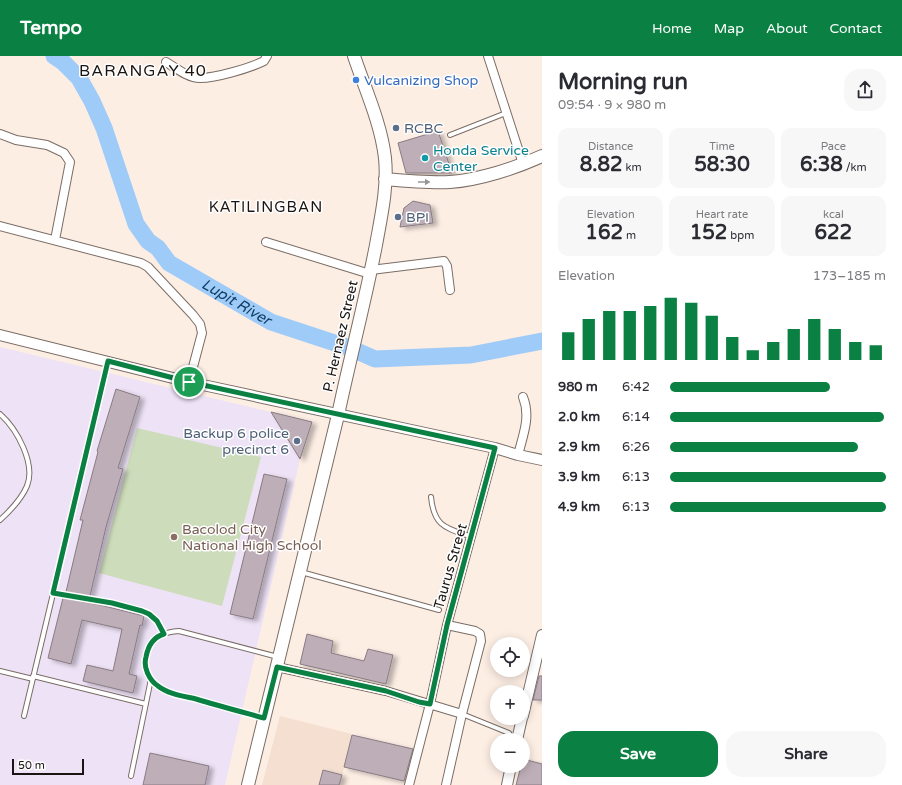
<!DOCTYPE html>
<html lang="en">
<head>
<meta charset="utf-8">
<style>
	:root { --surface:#fff; --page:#f7f7f7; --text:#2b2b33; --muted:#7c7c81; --accent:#0b8043 }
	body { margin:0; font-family:"Varela Round",sans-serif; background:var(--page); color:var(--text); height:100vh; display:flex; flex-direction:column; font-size:15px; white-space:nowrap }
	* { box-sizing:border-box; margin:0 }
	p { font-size:13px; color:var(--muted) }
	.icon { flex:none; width:22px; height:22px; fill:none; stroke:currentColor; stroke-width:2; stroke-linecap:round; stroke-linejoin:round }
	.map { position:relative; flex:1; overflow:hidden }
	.panel { display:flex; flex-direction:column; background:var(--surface); width:360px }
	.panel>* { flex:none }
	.fabs { position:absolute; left:490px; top:581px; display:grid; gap:8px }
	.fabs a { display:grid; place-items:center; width:40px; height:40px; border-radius:50%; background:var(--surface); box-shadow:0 2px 10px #0003; font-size:20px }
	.scale { position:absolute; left:12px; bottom:10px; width:72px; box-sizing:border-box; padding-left:4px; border:2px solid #1a1512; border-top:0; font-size:11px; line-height:14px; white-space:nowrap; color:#1a1512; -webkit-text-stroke:3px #fff; paint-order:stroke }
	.pin { position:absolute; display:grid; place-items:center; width:34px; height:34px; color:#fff; margin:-17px; border:2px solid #fff; border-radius:50%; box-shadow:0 1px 4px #0007 }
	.round { display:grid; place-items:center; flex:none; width:42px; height:42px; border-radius:16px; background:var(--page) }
	.head { display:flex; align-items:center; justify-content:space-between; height:68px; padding:0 16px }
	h1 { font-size:22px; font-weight:800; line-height:30px }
	.metrics { display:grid; grid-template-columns:repeat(3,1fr); gap:6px; height:68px; padding:4px 16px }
	.metrics div { display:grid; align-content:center; border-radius:10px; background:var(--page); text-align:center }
	.metrics b { font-size:20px; font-weight:800 }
	.metrics small { font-size:11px; font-weight:400 }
	.metrics p { font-size:11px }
	.chart { height:112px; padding:8px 16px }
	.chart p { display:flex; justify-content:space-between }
	.chart svg { width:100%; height:72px; margin-top:4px; stroke:var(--accent); stroke-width:6 }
	.cta { display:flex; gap:8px; margin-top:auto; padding:8px 16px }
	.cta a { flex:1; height:46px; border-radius:16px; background:var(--accent); color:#fff; font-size:16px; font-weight:800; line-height:46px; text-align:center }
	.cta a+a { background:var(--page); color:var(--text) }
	ul { padding:0 16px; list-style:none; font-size:13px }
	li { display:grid; grid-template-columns:64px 48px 1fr; align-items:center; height:30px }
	li i { height:10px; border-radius:5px; background:var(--accent) }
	header { display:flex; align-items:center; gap:24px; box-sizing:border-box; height:56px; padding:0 20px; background:var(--accent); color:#fff }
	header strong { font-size:19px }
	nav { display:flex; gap:22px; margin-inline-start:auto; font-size:14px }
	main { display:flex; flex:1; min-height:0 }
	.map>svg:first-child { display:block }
	.built { fill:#f5dfd1 }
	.education { fill:#eee2f6 }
	.green { fill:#cddcbb }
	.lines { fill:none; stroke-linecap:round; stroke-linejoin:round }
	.river { stroke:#9fcbf8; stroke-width:17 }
	.building { fill:#bdaeb7; stroke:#897b83; filter:url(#shadow) }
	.service-casing { stroke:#7a6d65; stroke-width:6 }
	.minor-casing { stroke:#7a6d65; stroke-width:10 }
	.tertiary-casing { stroke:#7a6d65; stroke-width:12 }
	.secondary-casing { stroke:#7a6d65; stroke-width:14 }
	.service { stroke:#fff; stroke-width:4 }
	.minor { stroke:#fff; stroke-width:8 }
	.tertiary { stroke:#fff; stroke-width:10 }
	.secondary { stroke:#fff; stroke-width:12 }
	.oneway { fill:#989694 }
	.route-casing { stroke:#fff; stroke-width:8 }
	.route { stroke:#0b8043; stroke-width:5 }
	.shop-dot { fill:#3f7fe0; stroke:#fff; stroke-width:1.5 }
	.service-dot { fill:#5c6f8a; stroke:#fff; stroke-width:1.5 }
	.culture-dot { fill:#0f9aa8; stroke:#fff; stroke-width:1.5 }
	.education-dot { fill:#8d6e63; stroke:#fff; stroke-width:1.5 }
	.labels { text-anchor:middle; stroke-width:3; stroke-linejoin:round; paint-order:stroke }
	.shop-label { font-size:14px; fill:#366cbe; stroke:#fff; text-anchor:start }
	.service-label { font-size:14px; fill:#4e5e75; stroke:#fff; text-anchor:start }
	.culture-label { font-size:14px; fill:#0d838f; stroke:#fff; text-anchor:start }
	.street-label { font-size:14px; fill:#1a1512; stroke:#fff }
	.education-label { font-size:14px; fill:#785e54; stroke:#fff; text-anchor:start }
	.neighbourhood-label { font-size:15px; letter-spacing:1px; fill:#1a1512; stroke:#fff }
	.water-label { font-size:15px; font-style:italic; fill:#0f3e67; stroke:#fff }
	.quarter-label { font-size:16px; letter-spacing:1px; fill:#1a1512; stroke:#fff }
</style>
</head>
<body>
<header>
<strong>Tempo</strong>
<nav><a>Home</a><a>Map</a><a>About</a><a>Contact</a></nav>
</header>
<main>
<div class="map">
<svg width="542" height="729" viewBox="0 0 542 729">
	<defs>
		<filter id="shadow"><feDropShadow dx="4.5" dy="2.5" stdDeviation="2" flood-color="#0004"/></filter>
	</defs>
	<rect width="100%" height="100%" fill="#fdeee4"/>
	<path class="built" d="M280 660 352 678 340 729H262Z"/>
	<path class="education" d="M0 291 271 356 300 403 225 729H0Z"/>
	<path class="green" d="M137 372 261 401 222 550 99 517Z"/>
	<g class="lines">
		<path class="river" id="s1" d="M54 0 63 6 79 22 92 45 104 72 136 168 148 185 158 192 169 207 271 266 350 292 375 303 471 299 542 285"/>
	</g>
	<path class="building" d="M438 75 452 117H406L398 87Z
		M413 145 430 149 433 167 400 171 404 152Z
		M116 333 140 341 118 412 123 413 106 471 90 540 66 536 83 464H80L98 396 97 395Z
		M271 356 312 366 300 403Z
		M264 418 287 423 253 563 230 558Z
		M63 542 100 549 144 560 142 570 140 569 129 618 137 620 133 637 83 625 87 609 113 615 122 573 82 564 71 608 48 602Z
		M307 578 333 585 331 597 364 605 368 593 393 599 386 628 300 608Z
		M539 620H542V644H533Z
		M352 679 413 693 404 725 344 711Z
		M150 697 209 710 205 729H143Z
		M523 703 542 708V729H516L521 710H523Z
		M323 714 342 719 339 729H319Z"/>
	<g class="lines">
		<g class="service-casing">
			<path id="service" d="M450 79 506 57
				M0 358C17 373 36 408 27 430 21 444 10 455 0 464
				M431 441C434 471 446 472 472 481
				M301 516 439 554
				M53 537 112 547 143 555 149 558 157 565 164 578
				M0 615 33 623
				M33 620 146 648
				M462 658 509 677
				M24 660 108 306
				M263 662C241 656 220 650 198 644 185 641 168 638 157 630 146 621 141 604 149 591 156 579 166 576 179 575L278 601
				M131 720 151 623"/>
		</g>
		<g class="minor-casing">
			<path id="minor" d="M488 0 523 108
				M166 6C176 12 188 22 200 22 216 22 250 12 264 5L267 0
				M0 78 16 84 47 89 64 97 70 106 55 184
				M0 170 141 207 148 211 193 259 200 268 202 277 189 326
				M266 186 370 218
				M371 214 444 205 447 210 450 234
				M518 399C523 379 531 361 523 341
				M277 611 386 635 462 658
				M409 729 430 648 447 569 495 392
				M446 729 462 658 481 585 480 578 475 575 447 569"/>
		</g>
		<g class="tertiary-casing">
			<path id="tertiary" d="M0 279 189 326 495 392 518 399 542 404
				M523 660 542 579
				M517 684 522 662
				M507 729 511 710"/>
		</g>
		<g class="secondary-casing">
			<path id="secondary" d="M385 123C407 125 429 127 450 126 479 124 516 112 542 100
				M248 729 338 359C350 302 365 246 376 189 381 161 388 131 385 102 381 67 365 33 354 0"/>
		</g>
		<use href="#service" class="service"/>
		<use href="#minor" class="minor"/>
		<use href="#tertiary" class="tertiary"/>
		<use href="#secondary" class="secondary"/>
	</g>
	<defs><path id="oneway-solid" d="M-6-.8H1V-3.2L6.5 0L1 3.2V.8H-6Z"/></defs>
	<use class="oneway" href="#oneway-solid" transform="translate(424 126)"/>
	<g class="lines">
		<g class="route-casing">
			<path id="route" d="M108 305 189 326 495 392 447 569 430 648 419 646 386 635 277 611 264 662C242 656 219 650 196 643 183 640 168 638 158 630 149 624 143 611 146 601 148 590 154 581 164 578L157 565 149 558 142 555 112 547 53 537Z"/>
		</g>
		<use href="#route" class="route"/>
	</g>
	<circle class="shop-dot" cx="356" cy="24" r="4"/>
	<g class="service-dot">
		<circle cx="396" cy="72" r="4"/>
		<circle cx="398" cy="161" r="4"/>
		<circle cx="297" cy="385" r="4"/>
	</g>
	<circle class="culture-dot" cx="425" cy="102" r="4"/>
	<circle class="education-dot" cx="174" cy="481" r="4"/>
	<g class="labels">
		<g class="shop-label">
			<text x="364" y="29">Vulcanizing Shop</text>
		</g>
		<g class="service-label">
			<text x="404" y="77">RCBC</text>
			<text x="406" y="166">BPI</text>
			<text x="289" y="382" text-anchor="end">Backup 6 police<tspan x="289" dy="16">precinct 6</tspan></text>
		</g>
		<g class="culture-label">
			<text x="433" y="99">Honda Service<tspan x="433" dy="16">Center</tspan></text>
		</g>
		<g class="street-label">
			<text transform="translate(340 280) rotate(-77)" y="5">P. Hernaez Street</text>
			<text transform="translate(450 510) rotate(-74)" y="5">Taurus Street</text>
		</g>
		<g class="education-label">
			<text x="182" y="478">Bacolod City<tspan x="182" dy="16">National High School</tspan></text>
		</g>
		<g class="neighbourhood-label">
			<text x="266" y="156">KATILINGBAN</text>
		</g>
		<g class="water-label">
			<text dy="5" stroke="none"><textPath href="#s1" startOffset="320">Lupit River</textPath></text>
		</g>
		<g class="quarter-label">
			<text x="143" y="20">BARANGAY 40</text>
		</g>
	</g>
</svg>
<div class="fabs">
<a><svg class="icon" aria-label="locate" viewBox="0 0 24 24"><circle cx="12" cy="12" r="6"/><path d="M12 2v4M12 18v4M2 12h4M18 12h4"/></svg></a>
<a>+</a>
<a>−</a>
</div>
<div class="scale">50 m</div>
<div class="pin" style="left:189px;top:326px;background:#1e9e55"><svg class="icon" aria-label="arrive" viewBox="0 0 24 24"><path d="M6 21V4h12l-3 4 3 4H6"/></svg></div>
</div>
<section class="panel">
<div class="head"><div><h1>Morning run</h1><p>09:54 · 9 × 980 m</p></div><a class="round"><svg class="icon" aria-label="share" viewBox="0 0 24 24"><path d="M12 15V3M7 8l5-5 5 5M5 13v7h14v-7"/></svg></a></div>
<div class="metrics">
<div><p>Distance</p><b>8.82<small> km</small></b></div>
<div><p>Time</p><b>58:30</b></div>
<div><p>Pace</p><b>6:38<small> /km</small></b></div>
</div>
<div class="metrics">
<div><p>Elevation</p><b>162<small> m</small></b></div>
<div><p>Heart rate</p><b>152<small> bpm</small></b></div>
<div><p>kcal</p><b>622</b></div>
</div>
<div class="chart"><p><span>Elevation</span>173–185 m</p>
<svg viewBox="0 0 160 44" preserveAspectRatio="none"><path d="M5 44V27M15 44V19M25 44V14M35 44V14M45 44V11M55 44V6M65 44V9M75 44V17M85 44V30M95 44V38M105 44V33M115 44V25M125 44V19M135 44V25M145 44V33M155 44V35"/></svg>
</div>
<ul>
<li><b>980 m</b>6:42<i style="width:74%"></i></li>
<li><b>2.0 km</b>6:14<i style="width:99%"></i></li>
<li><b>2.9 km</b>6:26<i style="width:87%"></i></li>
<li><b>3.9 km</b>6:13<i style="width:100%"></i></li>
<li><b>4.9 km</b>6:13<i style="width:100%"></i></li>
</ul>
<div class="cta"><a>Save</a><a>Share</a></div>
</section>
</main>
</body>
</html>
